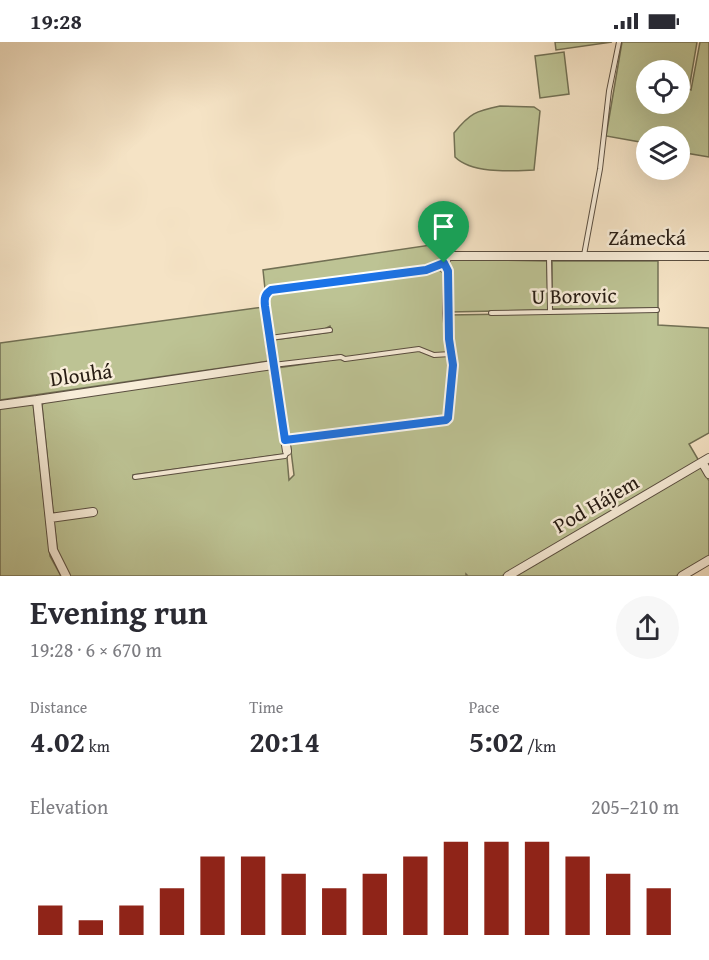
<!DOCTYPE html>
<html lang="en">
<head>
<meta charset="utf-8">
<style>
	:root { --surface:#fff; --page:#f7f7f7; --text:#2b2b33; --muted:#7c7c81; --accent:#8f2418 }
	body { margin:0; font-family:"Gentium Book Plus",serif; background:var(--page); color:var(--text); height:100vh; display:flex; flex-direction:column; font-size:22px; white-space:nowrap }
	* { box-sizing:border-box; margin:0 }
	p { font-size:20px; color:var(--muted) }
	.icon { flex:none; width:33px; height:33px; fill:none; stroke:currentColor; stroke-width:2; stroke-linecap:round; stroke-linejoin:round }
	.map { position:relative; height:534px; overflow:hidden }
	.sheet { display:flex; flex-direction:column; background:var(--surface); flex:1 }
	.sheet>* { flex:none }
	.buttons { position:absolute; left:636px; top:18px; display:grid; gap:12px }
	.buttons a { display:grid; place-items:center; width:54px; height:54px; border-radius:50%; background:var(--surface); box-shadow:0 6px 24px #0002; font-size:30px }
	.pin { position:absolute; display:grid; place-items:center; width:51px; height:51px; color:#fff; margin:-62px -26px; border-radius:50% 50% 50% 0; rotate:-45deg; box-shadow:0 0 6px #0007 }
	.pin .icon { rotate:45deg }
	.round { display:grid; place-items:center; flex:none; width:63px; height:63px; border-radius:32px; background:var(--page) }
	.overview { display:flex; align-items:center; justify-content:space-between; height:102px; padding:0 30px }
	h1 { font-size:33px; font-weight:700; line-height:45px }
	.figures { display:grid; grid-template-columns:repeat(3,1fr); gap:9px; height:102px; padding:6px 30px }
	.figures div { display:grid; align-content:center }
	.figures b { font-size:30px; font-weight:700 }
	.figures small { font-size:16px; font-weight:400 }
	.figures p { font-size:16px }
	.chart { height:168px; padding:12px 30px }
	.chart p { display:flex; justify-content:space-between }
	.chart svg { width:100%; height:108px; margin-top:6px; stroke:var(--accent); stroke-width:6 }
	.status { display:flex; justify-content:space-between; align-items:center; height:42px; padding:0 30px; background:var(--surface); direction:ltr }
	.status svg { height:16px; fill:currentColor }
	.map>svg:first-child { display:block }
	.green { fill:#bdc394; stroke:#727054; stroke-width:1.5; fill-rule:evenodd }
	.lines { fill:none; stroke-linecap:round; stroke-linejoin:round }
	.service-casing { stroke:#5a4e40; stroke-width:6 }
	.minor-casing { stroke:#5a4e40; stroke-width:10 }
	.service { stroke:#f8edd9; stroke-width:4 }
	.minor { stroke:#f8edd9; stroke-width:8 }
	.route-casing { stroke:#fff; stroke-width:12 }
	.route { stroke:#1a73e8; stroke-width:8 }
	.labels { text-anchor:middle; stroke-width:5; stroke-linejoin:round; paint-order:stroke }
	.street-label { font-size:21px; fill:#271c13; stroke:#f8edd9 }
</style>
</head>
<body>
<div class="status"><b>19:28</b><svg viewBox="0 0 49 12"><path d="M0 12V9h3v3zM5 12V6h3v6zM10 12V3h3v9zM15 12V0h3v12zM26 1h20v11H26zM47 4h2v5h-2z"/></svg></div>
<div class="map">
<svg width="709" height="534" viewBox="0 0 709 534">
	<rect width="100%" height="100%" fill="#f5e3c5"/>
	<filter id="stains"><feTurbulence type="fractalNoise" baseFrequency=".00333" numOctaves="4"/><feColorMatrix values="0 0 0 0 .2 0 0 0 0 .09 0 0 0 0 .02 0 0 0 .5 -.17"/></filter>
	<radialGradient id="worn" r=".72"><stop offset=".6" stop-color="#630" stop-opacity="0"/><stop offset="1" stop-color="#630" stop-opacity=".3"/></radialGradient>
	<path class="green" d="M555 0H612L556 8Z
		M622 0H697L689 47 691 48 700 0H709V115L680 110V94H646V101L606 94ZM646 28H680V62H646Z
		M564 10 569 52 540 56 535 14Z
		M500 64 534 65 540 69 534 128C511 129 472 132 455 115L454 91C470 71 476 69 500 64Z
		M444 201 445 213 435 223 265 247 263 228Z
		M449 217 547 219 548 268 449 270Z
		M552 219H658V266L552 267Z
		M439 228 446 233 451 324 447 376 291 396 287 393 277 326 339 317 338 313 276 322 273 298 332 290 330 284 321 289 272 294 267 256 272 250Z
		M264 265 271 316 269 319 0 358V301Z
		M658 270V283L709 286V391L689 402 699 419 502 534H468L466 532V534H70L58 513 54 480 56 472 53 470 42 363 45 359 270 327 285 412 133 433V436L287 415 289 438 294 433 290 401 449 379 455 324 450 297 449 273Z
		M33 361 50 514 61 534H0V366Z
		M701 425 709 439V515L676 534H513Z"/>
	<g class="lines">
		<g class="service-casing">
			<path id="service" d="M584 213 600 127 609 49 619 0
				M549 215 550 269
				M491 271 657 268
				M270 296 330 288
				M273 323 341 315 345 317 419 307 434 313 451 312 453 323 448 376 446 378 286 398
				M135 435 285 414 287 410"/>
		</g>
		<g class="minor-casing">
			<path id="minor" d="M444 221 448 229 447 271 451 312
				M0 363 37 358
				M287 409 273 323 265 264C264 256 265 252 271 248L426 228 444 221 448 214H709
				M702 420 709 432
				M50 476 93 470
				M66 534 53 508 37 358 273 323
				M508 534 709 416
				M682 534 709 518"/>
		</g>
		<use href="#service" class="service"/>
		<use href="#minor" class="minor"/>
	</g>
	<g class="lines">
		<g class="route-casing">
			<path id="route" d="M444 221 448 229 449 297 453 323 448 376 446 378 285 398 265 264C264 256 265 252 271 248L426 228Z"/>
		</g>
		<use href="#route" class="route"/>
	</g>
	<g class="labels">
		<g class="street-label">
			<text x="647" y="203">Zámecká</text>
			<text transform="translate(574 254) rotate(-1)" y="7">U Borovic</text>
			<text transform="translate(81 333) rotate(-8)" y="7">Dlouhá</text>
			<text transform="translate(596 462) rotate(-30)" y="7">Pod Hájem</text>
		</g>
	</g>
	<rect width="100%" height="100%" filter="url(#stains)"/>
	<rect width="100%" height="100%" fill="url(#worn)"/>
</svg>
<div class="buttons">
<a><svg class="icon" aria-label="locate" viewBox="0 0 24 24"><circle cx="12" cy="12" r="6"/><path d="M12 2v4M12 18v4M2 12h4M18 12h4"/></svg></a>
<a><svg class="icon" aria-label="layers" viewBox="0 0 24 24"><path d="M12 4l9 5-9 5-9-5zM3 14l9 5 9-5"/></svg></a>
</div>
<div class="pin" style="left:444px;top:221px;background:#1e9e55"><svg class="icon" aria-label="arrive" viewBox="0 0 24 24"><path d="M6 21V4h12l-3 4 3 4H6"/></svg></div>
</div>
<section class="sheet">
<div class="overview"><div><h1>Evening run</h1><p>19:28 · 6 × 670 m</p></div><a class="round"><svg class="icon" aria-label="share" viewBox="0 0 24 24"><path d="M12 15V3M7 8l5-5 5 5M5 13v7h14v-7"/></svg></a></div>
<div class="figures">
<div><p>Distance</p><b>4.02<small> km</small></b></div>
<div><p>Time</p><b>20:14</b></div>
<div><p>Pace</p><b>5:02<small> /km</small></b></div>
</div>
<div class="chart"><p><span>Elevation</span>205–210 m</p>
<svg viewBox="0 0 160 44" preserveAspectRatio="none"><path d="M5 44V32M15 44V38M25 44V32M35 44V25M45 44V12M55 44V12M65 44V19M75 44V25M85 44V19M95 44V12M105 44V6M115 44V6M125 44V6M135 44V12M145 44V19M155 44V25"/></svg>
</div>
</section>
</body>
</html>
